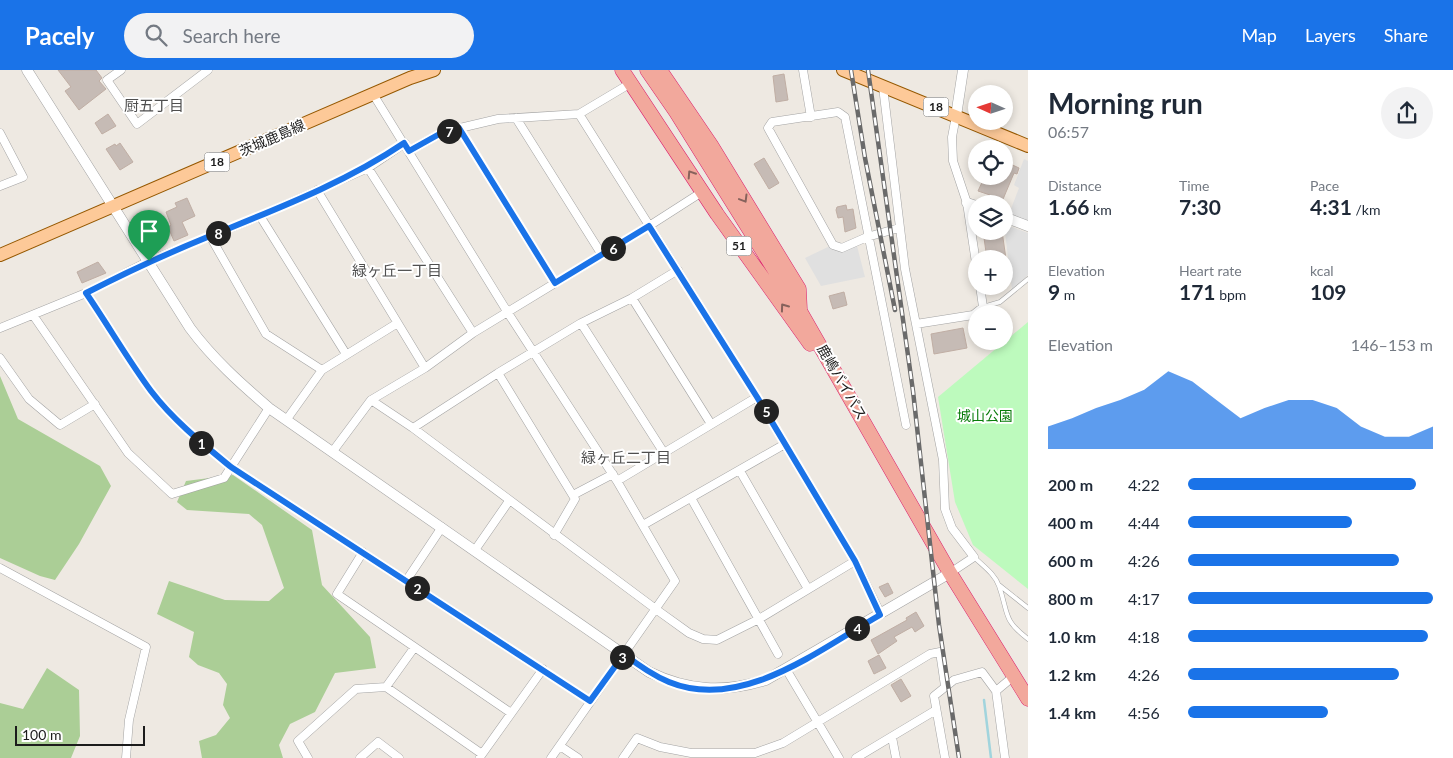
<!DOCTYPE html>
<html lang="en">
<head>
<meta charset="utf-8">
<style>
	:root { --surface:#fff; --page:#f2f2f3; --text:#1f2937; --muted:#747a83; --accent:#1a73e8 }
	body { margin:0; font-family:Lato,"Noto Sans JP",sans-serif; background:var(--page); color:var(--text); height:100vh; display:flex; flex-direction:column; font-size:19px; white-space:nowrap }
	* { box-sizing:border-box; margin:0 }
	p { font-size:16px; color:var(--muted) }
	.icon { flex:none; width:28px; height:28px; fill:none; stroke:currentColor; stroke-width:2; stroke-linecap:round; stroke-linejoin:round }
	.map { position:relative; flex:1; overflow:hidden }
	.details { display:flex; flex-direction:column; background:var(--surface); width:425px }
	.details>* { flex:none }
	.needle { width:32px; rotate:273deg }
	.tools { position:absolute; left:968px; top:15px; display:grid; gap:10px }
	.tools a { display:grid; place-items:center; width:45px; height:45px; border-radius:50%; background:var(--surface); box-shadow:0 2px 8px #0003; font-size:25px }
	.scale { position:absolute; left:15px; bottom:12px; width:130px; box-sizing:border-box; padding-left:5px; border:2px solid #1c1c1c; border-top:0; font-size:14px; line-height:18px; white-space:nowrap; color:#1c1c1c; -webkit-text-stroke:4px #fff; paint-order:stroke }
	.pin { position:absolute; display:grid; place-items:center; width:42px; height:42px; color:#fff; margin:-51px -21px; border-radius:50% 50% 50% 0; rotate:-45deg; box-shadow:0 0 5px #0007 }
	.pin .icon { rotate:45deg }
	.km { position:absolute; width:25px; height:25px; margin:-12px; border-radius:50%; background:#222; color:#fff; font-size:14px; line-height:25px; text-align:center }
	.round { display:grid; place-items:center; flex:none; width:52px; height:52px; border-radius:26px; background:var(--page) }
	.head { display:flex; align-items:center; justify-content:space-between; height:85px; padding:0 20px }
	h1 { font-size:28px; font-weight:700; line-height:38px }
	.metrics { display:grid; grid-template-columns:repeat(3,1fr); gap:8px; height:85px; padding:5px 20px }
	.metrics div { display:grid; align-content:center }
	.metrics b { font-size:21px; font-weight:700 }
	.metrics small { font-size:14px; font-weight:400 }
	.metrics p { font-size:14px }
	.chart { height:140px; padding:10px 20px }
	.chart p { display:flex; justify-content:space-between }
	.chart svg { width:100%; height:90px; margin-top:5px; fill:var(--accent); opacity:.7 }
	ul { padding:0 20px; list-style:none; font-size:16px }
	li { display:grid; grid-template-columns:80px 60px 1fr; align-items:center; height:38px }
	li i { height:12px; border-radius:6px; background:var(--accent) }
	header { display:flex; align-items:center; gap:30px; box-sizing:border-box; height:70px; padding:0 25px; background:var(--accent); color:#fff }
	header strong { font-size:24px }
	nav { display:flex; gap:28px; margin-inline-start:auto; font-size:18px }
	.search { width:350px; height:45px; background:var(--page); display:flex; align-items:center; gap:12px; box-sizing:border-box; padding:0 18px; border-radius:28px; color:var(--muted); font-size:19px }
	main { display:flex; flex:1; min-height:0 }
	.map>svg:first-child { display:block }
	.forest { fill:#abce96 }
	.park { fill:#bdfabd }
	.parking { fill:#e0e0e0 }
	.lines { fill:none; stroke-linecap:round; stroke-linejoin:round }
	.stream { stroke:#a1d4dd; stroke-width:2.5 }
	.building { fill:#c6bbb5; stroke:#c0aea4 }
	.service-casing { stroke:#a3a3a3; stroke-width:5 }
	.minor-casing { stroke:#a3a3a3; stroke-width:9 }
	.tertiary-casing { stroke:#a3a3a3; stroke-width:11 }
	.primary-casing { stroke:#955800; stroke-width:14 }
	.trunk-casing { stroke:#db206f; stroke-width:15 }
	.service { stroke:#fff; stroke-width:4 }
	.minor { stroke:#fff; stroke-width:8 }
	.tertiary { stroke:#fff; stroke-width:10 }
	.primary { stroke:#fdc998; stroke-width:12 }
	.trunk { stroke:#f2a89c; stroke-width:14 }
	.rail-casing { stroke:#6a6a6a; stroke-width:4.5 }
	.rail { stroke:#fff; stroke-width:2.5; stroke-dasharray:8; stroke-linecap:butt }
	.oneway { stroke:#87625c }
	.route-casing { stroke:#fff; stroke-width:10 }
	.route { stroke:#1a73e8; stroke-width:6 }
	.labels { text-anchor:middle; stroke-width:4; stroke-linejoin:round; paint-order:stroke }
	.shield { fill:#fff; stroke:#606060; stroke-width:1 }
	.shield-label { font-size:12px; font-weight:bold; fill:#1c1c1c }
	.street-label { font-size:14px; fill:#1c1c1c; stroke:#fff }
	.park-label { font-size:14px; fill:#097c0a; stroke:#fff }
	.neighbourhood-label { font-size:15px; fill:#4f4f4f; stroke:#fff }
</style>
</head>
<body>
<header>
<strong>Pacely</strong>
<div class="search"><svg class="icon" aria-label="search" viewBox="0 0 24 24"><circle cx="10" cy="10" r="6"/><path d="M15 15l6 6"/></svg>Search here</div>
<nav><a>Map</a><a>Layers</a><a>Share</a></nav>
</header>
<main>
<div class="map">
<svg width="1028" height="688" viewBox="0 0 1028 688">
	<rect width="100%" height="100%" fill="#eee9e2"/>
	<path class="forest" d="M0 306 18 349 100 396 111 416 79 474 55 510 40 506 0 488Z
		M233 405 312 460 322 515 370 567 376 598 335 603 315 642 290 654 279 675 283 688H202L199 671 216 665 230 648 223 635 227 614 219 603 198 595 189 587 194 562 157 544 169 511 225 530 269 531 284 518 262 455 249 444 187 440 177 432 186 411Z
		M47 598 79 620 80 666 71 688H0V633L23 639Z"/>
	<path class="park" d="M1028 252V519L973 475 955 432 938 327Z"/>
	<path class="parking" d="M1024 89 1028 91V151L1009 144 1019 118 1014 115Z
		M1004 154 1028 163V205L1012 220Z
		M830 176 837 181 857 176 865 207 821 216 805 188Z"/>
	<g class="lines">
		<path class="stream" d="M984 630 991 688"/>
	</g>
	<path class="building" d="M58 0H96L102 8 99 11 106 19 79 40 65 21 71 17Z
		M784 4 788 30 776 32 773 6Z
		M108 44 116 56 102 64 95 53Z
		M120 73 133 92 120 100 106 79 115 74 116 76Z
		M764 88 779 113 769 119 754 94Z
		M1004 91 1019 98 1017 104 1014 103 1001 134H997L988 130 990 125 978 121 985 106H1004Z
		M187 128 195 146 182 152 188 165 174 171 168 157 171 155 166 142 177 137 175 133Z
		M846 135 847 140 853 139 856 158 845 162 843 147 838 148 836 140 837 137Z
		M983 161H1002L1006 189H987Z
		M98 192 106 203 82 213 77 202Z
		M844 222 847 235 833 239 829 226Z
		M963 258 967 278 934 284 931 264Z
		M888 513 893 523 885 527 879 517Z
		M916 542 924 556 915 562 912 557 894 567 897 571 878 584 871 570 907 550 906 548Z
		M879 585 886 598 874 604 868 591Z
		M901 609 911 626 901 632 891 615Z"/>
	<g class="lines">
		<g class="service-casing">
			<path id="service" d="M983 237 1000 232 1028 209
				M974 487C983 496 995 504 999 516 1009 544 1002 549 1028 569
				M999 515 1028 538"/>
		</g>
		<g class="minor-casing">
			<path id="minor" d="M121 0 107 10 137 54 208 0
				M803 0 811 47
				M631 13 579 44 757 327 855 491 881 545
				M883 17 905 199 943 390 945 439 952 458 974 487 950 503
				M373 24 508 243 617 411 675 511 551 688
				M956 46 952 67 953 91 967 133 976 193
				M516 48 602 185
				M459 58 555 213
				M0 63 23 107 0 116
				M409 81 443 62 498 49 579 44
				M368 98 473 263
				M317 120 425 298
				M260 146 346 284
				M899 158 867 167 842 178 833 175 768 58 772 52 838 42 845 47 906 355
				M210 166 266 264 322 300
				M86 223C108 255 128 290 151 321 174 351 203 374 231 397L590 631
				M632 228 711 354
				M33 245 128 383 172 424 224 408 269 338
				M581 253 664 383
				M916 254 973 245 983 237 980 216
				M0 258 86 223 149 191 260 146 368 98 405 73
				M0 288 29 329 60 355 95 334
				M498 303 575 429 554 465
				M371 330 413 358 657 540 689 563 703 569 717 570 759 549 855 491
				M287 349 322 300 396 254
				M413 358 498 303 581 253 632 228 678 200
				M333 381 371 330 425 298 473 263 649 156 702 122
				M740 401 808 519
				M617 411 757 327
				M573 425 613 404
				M691 428 778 584
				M643 455 785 374
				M475 480 509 431
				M363 482 337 524 511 643
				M0 498 146 577 129 650 126 688
				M406 511 442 457
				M786 599 839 688
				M386 617 482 684
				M892 667 896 688
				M560 676 578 688
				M480 687 543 599
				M308 688 298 671 356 619 386 617 414 578
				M360 688 378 672 399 688
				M623 688 637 668 660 677 691 683H755L783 673 930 584 940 582 945 616
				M856 688 936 640
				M945 688 934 626 954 610 982 602 996 621
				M1005 688 996 621 1014 606"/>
		</g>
		<g class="tertiary-casing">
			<path id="tertiary" d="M27 0 190 258C213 289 240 313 269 338L649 602C688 621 724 623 766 610L950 503
				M956 46 963 0
				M967 133 976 136
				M1004 147 1028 156"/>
		</g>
		<g class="primary-casing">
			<path id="primary" d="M843 0 1028 76
				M0 185 410 8 434 0"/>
		</g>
		<g class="trunk-casing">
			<path id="trunk" d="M622 0 717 144 810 274
				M647 0 676 42 800 241 950 503 1028 629
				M660 0 711 75 799 219 800 239"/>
		</g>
		<use href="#service" class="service"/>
		<use href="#minor" class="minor"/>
		<use href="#tertiary" class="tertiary"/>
		<use href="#primary" class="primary"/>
		<use href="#trunk" class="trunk"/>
		<g class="rail-casing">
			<path id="rail" d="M851 0 865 88 895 240
				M868 0 913 321 939 555 959 688"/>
		</g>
		<use href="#rail" class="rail"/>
	</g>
	<defs><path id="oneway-chevron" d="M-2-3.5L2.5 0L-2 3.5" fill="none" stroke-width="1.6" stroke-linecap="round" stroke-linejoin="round" transform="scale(1.25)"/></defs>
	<g class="oneway">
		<use href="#oneway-chevron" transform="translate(691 104) rotate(-123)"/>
		<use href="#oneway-chevron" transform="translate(744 129) rotate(59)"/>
		<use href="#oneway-chevron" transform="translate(784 237) rotate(-126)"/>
	</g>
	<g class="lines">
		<g class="route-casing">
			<path id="route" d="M459 58 555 213 649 156 757 327 855 491 880 545C820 579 742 642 669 612 652 605 638 595 624 584L590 631 231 397C203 374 174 351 151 321 128 290 108 255 86 223 127 202 168 183 210 166 276 139 345 113 404 73L409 81 443 62Z"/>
		</g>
		<use href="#route" class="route"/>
	</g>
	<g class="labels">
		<g class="shield">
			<rect x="923.5" y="27.5" width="25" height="19" rx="4"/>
			<rect x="204.5" y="82.5" width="25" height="19" rx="4"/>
			<rect x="726.5" y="166.5" width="25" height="19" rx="4"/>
		</g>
		<g class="shield-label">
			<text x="936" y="41">18</text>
			<text x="217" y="96">18</text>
			<text x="739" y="180">51</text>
		</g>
		<g class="street-label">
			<text transform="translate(272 68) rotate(-24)" y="5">茨城鹿島線</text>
			<text transform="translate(842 312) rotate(60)" y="5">鹿嶋バイパス</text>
		</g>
		<g class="park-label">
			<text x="985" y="351">城山公園</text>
		</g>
		<g class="neighbourhood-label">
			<text x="154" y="41">厨五丁目</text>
			<text x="397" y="206">緑ヶ丘一丁目</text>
			<text x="626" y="393">緑ヶ丘二丁目</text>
		</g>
	</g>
</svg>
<div class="tools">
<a><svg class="needle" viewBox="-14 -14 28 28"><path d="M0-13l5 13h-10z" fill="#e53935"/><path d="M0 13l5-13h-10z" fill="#747a83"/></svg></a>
<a><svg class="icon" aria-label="locate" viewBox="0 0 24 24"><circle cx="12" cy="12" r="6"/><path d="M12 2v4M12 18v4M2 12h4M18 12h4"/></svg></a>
<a><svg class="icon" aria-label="layers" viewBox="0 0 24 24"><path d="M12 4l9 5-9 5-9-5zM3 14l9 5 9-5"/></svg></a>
<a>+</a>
<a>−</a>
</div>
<div class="scale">100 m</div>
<div class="pin" style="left:149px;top:191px;background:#1e9e55"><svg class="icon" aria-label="arrive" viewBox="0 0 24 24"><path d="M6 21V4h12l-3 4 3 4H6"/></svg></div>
<b class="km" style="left:201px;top:373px">1</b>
<b class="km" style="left:417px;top:518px">2</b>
<b class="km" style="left:622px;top:587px">3</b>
<b class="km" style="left:857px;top:558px">4</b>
<b class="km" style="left:766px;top:341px">5</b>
<b class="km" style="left:613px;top:178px">6</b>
<b class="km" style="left:449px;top:61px">7</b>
<b class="km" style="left:218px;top:163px">8</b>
</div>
<section class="details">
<div class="head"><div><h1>Morning run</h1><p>06:57</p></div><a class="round"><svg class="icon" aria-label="share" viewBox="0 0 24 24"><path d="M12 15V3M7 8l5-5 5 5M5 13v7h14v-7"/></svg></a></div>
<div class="metrics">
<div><p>Distance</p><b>1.66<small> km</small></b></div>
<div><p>Time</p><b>7:30</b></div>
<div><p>Pace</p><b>4:31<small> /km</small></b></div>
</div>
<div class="metrics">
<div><p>Elevation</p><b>9<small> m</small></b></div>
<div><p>Heart rate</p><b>171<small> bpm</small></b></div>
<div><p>kcal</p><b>109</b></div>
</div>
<div class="chart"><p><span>Elevation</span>146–153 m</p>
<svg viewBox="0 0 160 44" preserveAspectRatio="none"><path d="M0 44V33L10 29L20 24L30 20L40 15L50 6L60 11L70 20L80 29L90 24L100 20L110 20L120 24L130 33L140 38L150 38L160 33V44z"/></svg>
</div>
<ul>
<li><b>200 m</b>4:22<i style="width:93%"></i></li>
<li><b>400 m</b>4:44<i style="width:67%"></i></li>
<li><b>600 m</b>4:26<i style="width:86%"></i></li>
<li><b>800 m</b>4:17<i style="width:100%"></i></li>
<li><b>1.0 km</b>4:18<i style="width:98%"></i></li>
<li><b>1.2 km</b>4:26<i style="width:86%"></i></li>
<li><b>1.4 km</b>4:56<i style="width:57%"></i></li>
</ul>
</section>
</main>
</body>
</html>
